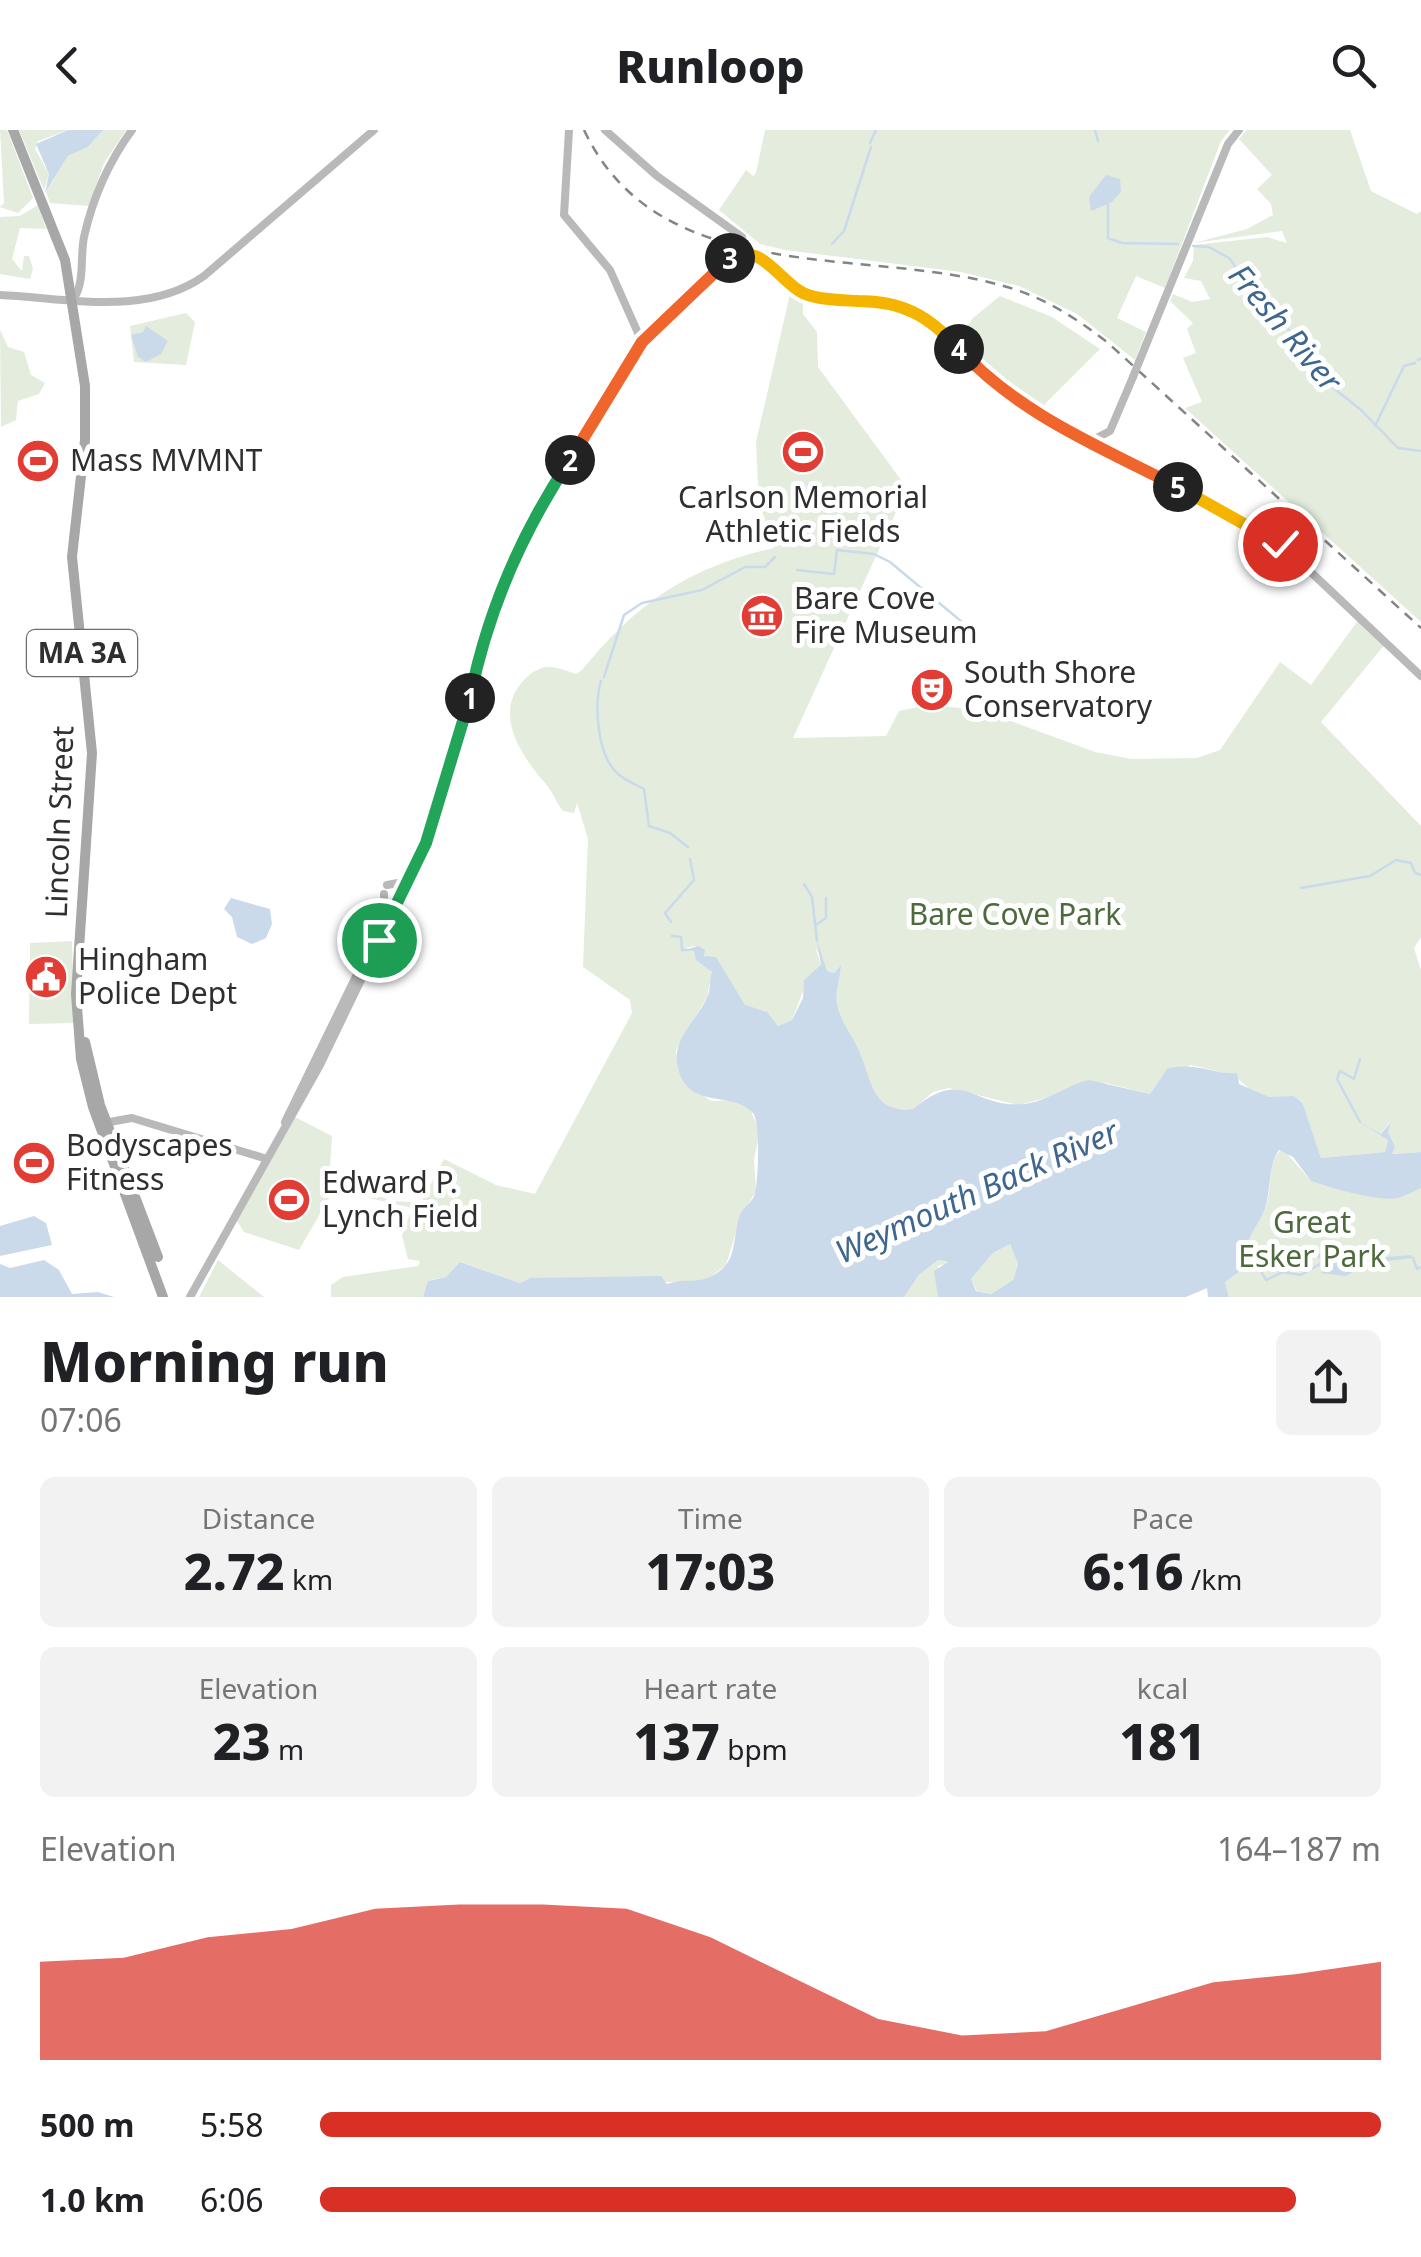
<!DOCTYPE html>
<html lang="en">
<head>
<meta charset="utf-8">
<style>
	:root { --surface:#fff; --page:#f2f2f2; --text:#202124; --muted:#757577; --accent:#d93025 }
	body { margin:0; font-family:"Noto Sans",sans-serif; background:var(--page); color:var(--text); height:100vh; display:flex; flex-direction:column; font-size:38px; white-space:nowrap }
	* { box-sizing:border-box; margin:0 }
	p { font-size:32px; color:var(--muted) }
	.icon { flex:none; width:55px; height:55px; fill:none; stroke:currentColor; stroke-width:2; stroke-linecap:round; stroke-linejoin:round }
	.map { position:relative; height:1167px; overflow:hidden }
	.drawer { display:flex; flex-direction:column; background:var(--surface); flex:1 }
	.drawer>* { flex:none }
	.pin { position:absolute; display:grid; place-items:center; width:85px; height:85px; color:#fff; margin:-42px; border:5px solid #fff; border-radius:50%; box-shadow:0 2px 10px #0007 }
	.km { position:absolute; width:50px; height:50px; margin:-25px; border-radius:50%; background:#222; color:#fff; font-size:28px; line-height:50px; text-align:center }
	.round { display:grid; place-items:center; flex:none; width:105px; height:105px; border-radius:15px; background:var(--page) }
	.head { display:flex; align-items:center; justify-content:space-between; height:170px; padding:0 40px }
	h1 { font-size:55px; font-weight:800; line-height:75px }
	.figures { display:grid; grid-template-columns:repeat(3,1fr); gap:15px; height:170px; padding:10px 40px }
	.figures div { display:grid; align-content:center; border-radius:15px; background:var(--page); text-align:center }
	.figures b { font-size:50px; font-weight:800 }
	.figures small { font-size:28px; font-weight:400 }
	.figures p { font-size:28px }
	.chart { height:280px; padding:20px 40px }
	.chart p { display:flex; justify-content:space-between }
	.chart svg { width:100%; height:180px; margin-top:10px; fill:var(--accent); opacity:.7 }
	ul { padding:0 40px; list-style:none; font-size:32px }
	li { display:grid; grid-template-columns:160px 120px 1fr; align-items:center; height:75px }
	li i { height:25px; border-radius:12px; background:var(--accent) }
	header { display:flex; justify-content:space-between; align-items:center; height:130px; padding:0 40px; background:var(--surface); font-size:45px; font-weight:800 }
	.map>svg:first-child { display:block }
	.green { fill:#e3ecdd }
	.water { fill:#cadaeb; fill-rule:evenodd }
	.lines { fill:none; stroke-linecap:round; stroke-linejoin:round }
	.stream { stroke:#cadaeb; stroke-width:2.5 }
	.secondary { stroke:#b9b9b9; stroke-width:8 }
	.primary { stroke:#a7a7a7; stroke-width:10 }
	.rail { stroke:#848484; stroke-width:2.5; stroke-dasharray:10 8; stroke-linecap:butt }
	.secondary-bridge { stroke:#b9b9b9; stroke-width:8 }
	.split-1-casing { stroke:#fff; stroke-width:20 }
	.split-2-casing { stroke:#fff; stroke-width:20 }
	.split-3-casing { stroke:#fff; stroke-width:20 }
	.split-4-casing { stroke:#fff; stroke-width:20 }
	.split-5-casing { stroke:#fff; stroke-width:20 }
	.split-6-casing { stroke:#fff; stroke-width:20 }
	.split-1 { stroke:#22a559; stroke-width:12 }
	.split-2 { stroke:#22a559; stroke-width:12 }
	.split-3 { stroke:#f0652b; stroke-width:12 }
	.split-4 { stroke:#f5b400; stroke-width:12 }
	.split-5 { stroke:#f0652b; stroke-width:12 }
	.split-6 { stroke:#f5b400; stroke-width:12 }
	.labels { text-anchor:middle; stroke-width:10; stroke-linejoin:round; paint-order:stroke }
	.shield { fill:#fff; stroke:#6d6d6d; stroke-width:2.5 }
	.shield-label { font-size:28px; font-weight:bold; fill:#2f2f2f }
	.poi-label { font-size:30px; fill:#2f2f2f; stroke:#fff; text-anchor:start }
	.street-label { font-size:30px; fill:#2f2f2f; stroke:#fff }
	.park-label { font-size:30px; fill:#4d6a3d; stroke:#fff }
	.water-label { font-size:32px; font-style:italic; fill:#3e668f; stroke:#fff }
</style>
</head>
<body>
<header><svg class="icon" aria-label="back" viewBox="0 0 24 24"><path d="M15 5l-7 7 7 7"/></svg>Runloop<svg class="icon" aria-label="search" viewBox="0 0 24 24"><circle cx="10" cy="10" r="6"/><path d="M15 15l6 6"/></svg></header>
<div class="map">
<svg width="1421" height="1167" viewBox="0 0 1421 1167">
	<rect width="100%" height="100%" fill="#fff"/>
	<path class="green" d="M0 0H7L33 68 18 83 0 77 4 73Z
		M19 0H68L38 11 35 19 49 44 44 60Z
		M103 0H126L104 33 89 76 50 73 46 62 68 26 88 17Z
		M765 0H1230L1221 11 1165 158 1136 146 1117 188 1146 202 1135 230 1077 184 1019 156 961 142 785 120 760 114 719 80 746 40 753 46 756 43Z
		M1247 0H1350L1371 61 1417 84 1421 81V492L1185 278 1202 272 1183 228 1196 223 1187 199 1193 193 1170 171 1173 164 1192 172 1210 169 1201 151 1184 148 1193 131 1194 115 1267 107 1287 113 1282 101 1194 113 1247 99 1273 85 1271 74 1257 59 1272 45 1239 9Z
		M38 75 46 99 20 98 12 129 22 141 24 126H29L33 139 30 149 0 144V87L20 86Z
		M790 164 803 168V184L817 202 818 237 907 358 793 608 886 606 899 581 928 575 981 580 1095 622 1131 629 1197 628 1220 620 1280 532 1311 555 1359 489 1385 514 1321 592 1421 696V807L1414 818 1421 840V1022L1391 1024 1395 1016 1388 1002 1390 992 1381 1004 1365 996 1388 1010 1385 1022 1321 1028 1303 974 1256 964 1233 945 1191 935 1163 945 1150 964 1106 953 1018 975 949 958 933 962 913 979C872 984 872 951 860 923 853 906 840 892 837 873 835 861 841 848 841 835L834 843 827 841 815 816 821 835 807 851 792 890 778 896 765 881 745 876 728 849 695 816 685 818 694 821 712 843 707 867 676 920 678 939 687 954 711 971 736 970 750 979 760 1002 754 1029 756 1061 740 1089 726 1135 702 1153 530 1148 520 1153 461 1132 446 1147 430 1150 423 1167H331V1155L343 1147 418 1136 420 1131 408 1129 402 1105 412 1078 340 1061 331 1065 299 1120 244 1102 237 1091 295 987 332 1006 329 1052 395 1071 421 1073 444 1029 496 1055 535 1064 632 883 630 870 583 837 588 709 577 673 574 683 563 681C556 673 553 662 546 654 522 627 491 583 525 549 544 531 554 537 576 544L582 540C637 473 689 437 774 418L759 372 756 312Z
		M1000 166 1052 187 1100 219 1039 280 1005 255 959 210 973 188Z
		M186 183 195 192 186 235 134 232 130 196Z
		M0 200 8 217 24 222 31 245 45 253 39 264 18 271 16 290 1 297Z
		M72 811 74 893 29 894 30 813Z
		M1283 1019 1311 1051C1345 1063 1383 1070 1421 1058V1167H1229L1225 1152 1243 1139H1260L1245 1134C1242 1109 1260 1094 1267 1073 1272 1056 1267 1028 1283 1019Z
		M1010 1114 1018 1134 1013 1150 991 1164 977 1161 971 1149 993 1123Z
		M218 1130 264 1167H199Z
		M938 1130 949 1133 938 1136V1167H904L919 1145Z"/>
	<path class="water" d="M68 0H103L88 17 68 26 45 63 49 44 36 14Z
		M1106 45 1120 49 1121 62 1112 72 1091 81 1089 67Z
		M146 196 168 211 161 224 146 232 138 227 131 205 143 202Z
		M231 768 270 779 272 794 266 808 252 814 237 807 232 787 224 779Z
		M817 811 827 841 834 843 841 835C841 847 835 862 837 873 840 892 853 905 860 923 872 950 872 984 913 979 965 936 971 978 1023 974 1048 972 1066 955 1089 950L1150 964 1167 939C1193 931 1215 945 1237 943L1239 954 1269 967 1294 966 1303 974 1321 1028 1385 1022 1388 1010 1357 991 1381 1004 1391 992 1388 1002 1395 1016 1392 1024 1421 1022V1058C1414 1061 1405 1066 1398 1068 1380 1072 1327 1057 1311 1051L1293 1027 1279 1020C1268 1035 1271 1058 1266 1075 1260 1096 1242 1109 1245 1134L1260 1139H1243L1225 1152 1229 1167H1208L1207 1158 1186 1167H938L934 1141 948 1132 938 1130 919 1145 904 1167H423L428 1151 446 1147 460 1132 520 1153 530 1148 661 1146 667 1154C691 1146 700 1158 723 1138 738 1125 733 1096 742 1081 746 1075 753 1072 755 1063 758 1050 761 993 753 983 733 959 685 983 677 933 673 907 700 887 708 865 711 858 709 850 712 842L696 830 694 821 684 820 698 816 705 820 704 826 716 827 745 875 767 882 778 896 792 890 803 868 804 850 821 835ZM1010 1114 1018 1134 1013 1150 991 1164 976 1161 971 1149 993 1123Z
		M34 1086 46 1093 52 1115 0 1126V1096Z
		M1336 1117 1363 1129 1411 1125 1413 1128 1368 1133 1346 1146 1321 1143 1326 1136 1316 1125Z
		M44 1130 59 1140 72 1164 98 1162 114 1167H0V1134L10 1138Z"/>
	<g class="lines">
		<path class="stream" d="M1095 0 1098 11
			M870 13 876 0
			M1108 74V108L1122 113 1178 114
			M832 114 844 101 871 17
			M1193 116 1209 117 1229 128 1260 171 1303 214 1316 244 1361 280 1398 318 1421 321
			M1418 230 1421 228
			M1375 296 1404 236 1415 233
			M797 440 834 444 837 420 874 424 890 432 962 492
			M604 547 624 485 642 473 702 460 745 437H765L775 427
			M601 551C594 575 597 625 617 643 624 650 635 654 644 659L649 696 670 703 688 717
			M804 754 812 767 817 811
			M1301 758 1370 746 1396 730 1411 733 1415 743 1421 745
			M671 792 665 783 694 750 690 729
			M817 794 826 788V768
			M672 806 681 807 682 820H688
			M1360 992 1337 949 1340 941 1354 949 1360 929
			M1413 1128 1417 1139 1421 1137
			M1260 1139 1266 1150 1283 1142 1301 1145 1320 1134"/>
		<path class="secondary" d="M569 0 564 85 610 140 642 212
			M605 0 657 46 742 107 745 124
			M0 165C67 168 146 187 204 146L374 0
			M74 168C85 152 80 126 84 107 93 67 108 33 132 0
			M1139 232 1228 14 1239 0
			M1087 313 1110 301 1133 247
			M387 755 409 751
			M384 764 385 788
			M285 992 362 834
			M104 993 132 988 267 1029
			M190 1167 320 935 416 736 455 624 485 505 537 384 642 212 735 125 767 132 808 164 890 172 925 186 977 237 1059 298 1208 372 1280 413 1421 546"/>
		<path class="primary" d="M13 0 65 130 85 256V310L72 427 92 623 76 864 81 929 93 977 163 1167
			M85 912 100 975 158 1127"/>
		<path class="rail" d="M584 0C660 161 867 115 1007 157 1045 168 1076 188 1107 212L1421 498"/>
		<path class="secondary-bridge" d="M1133 247 1139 232"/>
	</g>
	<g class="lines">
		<g class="split-1-casing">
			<path id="split-1" d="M379 810 426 713 470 568"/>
		</g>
		<g class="split-2-casing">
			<path id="split-2" d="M470 568C487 483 522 402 570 330"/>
		</g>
		<g class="split-3-casing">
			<path id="split-3" d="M570 330 642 212 730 128"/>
		</g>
		<g class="split-4-casing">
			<path id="split-4" d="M730 128C761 111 780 152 803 163 819 170 840 170 858 171 903 171 929 186 959 219"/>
		</g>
		<g class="split-5-casing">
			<path id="split-5" d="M959 219C1020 285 1101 317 1178 357"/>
		</g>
		<g class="split-6-casing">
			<path id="split-6" d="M1178 357 1280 414"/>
		</g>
		<use href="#split-1" class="split-1"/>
		<use href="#split-2" class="split-2"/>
		<use href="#split-3" class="split-3"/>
		<use href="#split-4" class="split-4"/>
		<use href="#split-5" class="split-5"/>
		<use href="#split-6" class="split-6"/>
	</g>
	<defs>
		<g id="stadium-disc" transform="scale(2.25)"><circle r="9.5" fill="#e13d35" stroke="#fff"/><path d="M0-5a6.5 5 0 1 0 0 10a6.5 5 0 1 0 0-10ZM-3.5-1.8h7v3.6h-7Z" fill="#fff"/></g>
		<g id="museum-disc" transform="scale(2.25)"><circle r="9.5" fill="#e13d35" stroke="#fff"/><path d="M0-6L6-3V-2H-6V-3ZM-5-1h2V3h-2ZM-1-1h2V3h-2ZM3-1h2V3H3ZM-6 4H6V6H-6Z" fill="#fff"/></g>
		<g id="theatre-disc" transform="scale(2.25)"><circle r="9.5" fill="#e13d35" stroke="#fff"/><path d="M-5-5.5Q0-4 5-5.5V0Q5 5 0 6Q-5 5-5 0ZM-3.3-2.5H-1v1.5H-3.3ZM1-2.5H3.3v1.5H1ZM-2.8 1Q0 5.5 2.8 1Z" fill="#fff"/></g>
		<g id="civic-disc" transform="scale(2.25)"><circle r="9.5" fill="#e13d35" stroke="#fff"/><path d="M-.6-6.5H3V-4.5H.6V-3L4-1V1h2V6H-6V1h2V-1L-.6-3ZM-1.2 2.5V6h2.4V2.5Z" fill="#fff"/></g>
	</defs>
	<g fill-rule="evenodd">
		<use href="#stadium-disc" x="803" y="322"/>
		<use href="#stadium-disc" x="38" y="331"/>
		<use href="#museum-disc" x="762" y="486"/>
		<use href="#theatre-disc" x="932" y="560"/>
		<use href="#civic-disc" x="46" y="847"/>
		<use href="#stadium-disc" x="34" y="1033"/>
		<use href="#stadium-disc" x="289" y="1070"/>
	</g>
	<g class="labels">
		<rect class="shield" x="27" y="500" width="110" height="46" rx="8"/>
		<g class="shield-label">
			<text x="82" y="533">MA 3A</text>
		</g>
		<g class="poi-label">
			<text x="70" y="341">Mass MVMNT</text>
			<text x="803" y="378" text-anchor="middle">Carlson Memorial<tspan x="803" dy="34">Athletic Fields</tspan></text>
			<text x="794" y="479">Bare Cove<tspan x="794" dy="34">Fire Museum</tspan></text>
			<text x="964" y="553">South Shore<tspan x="964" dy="34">Conservatory</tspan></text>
			<text x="78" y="840">Hingham<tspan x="78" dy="34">Police Dept</tspan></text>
			<text x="66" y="1026">Bodyscapes<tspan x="66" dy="34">Fitness</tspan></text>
			<text x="322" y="1063">Edward P.<tspan x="322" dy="34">Lynch Field</tspan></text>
		</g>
		<g class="street-label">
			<text transform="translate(60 692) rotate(-88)" y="10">Lincoln Street</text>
		</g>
		<g class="park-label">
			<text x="1015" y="795">Bare Cove Park</text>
			<text x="1312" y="1103">Great<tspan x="1312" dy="34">Esker Park</tspan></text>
		</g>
		<g class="water-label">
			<text transform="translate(1285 198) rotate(50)" y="11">Fresh River</text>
			<text transform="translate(977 1062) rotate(-24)" y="11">Weymouth Back River</text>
		</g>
	</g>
</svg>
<div class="pin" style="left:379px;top:810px;background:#1e9e55"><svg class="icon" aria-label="arrive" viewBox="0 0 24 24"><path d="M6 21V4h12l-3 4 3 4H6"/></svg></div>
<div class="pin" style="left:1280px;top:414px;background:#d93025"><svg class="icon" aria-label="check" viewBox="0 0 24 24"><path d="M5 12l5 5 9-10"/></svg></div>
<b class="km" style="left:470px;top:568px">1</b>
<b class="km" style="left:570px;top:330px">2</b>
<b class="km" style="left:730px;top:128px">3</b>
<b class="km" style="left:959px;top:219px">4</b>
<b class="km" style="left:1178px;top:357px">5</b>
</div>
<section class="drawer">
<div class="head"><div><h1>Morning run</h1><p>07:06</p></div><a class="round"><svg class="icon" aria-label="share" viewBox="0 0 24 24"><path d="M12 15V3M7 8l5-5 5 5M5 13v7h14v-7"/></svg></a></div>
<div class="figures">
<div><p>Distance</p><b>2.72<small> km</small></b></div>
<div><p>Time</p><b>17:03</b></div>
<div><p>Pace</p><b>6:16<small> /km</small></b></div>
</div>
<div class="figures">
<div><p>Elevation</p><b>23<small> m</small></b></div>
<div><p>Heart rate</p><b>137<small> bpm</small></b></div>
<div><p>kcal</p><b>181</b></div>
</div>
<div class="chart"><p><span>Elevation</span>164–187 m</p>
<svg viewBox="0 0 160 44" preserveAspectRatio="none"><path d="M0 44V20L10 19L20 14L30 12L40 7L50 6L60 6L70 7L80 14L90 24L100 34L110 38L120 37L130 31L140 25L150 23L160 20V44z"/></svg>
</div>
<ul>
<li><b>500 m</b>5:58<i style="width:100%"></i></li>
<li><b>1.0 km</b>6:06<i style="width:92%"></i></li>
</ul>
</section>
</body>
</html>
